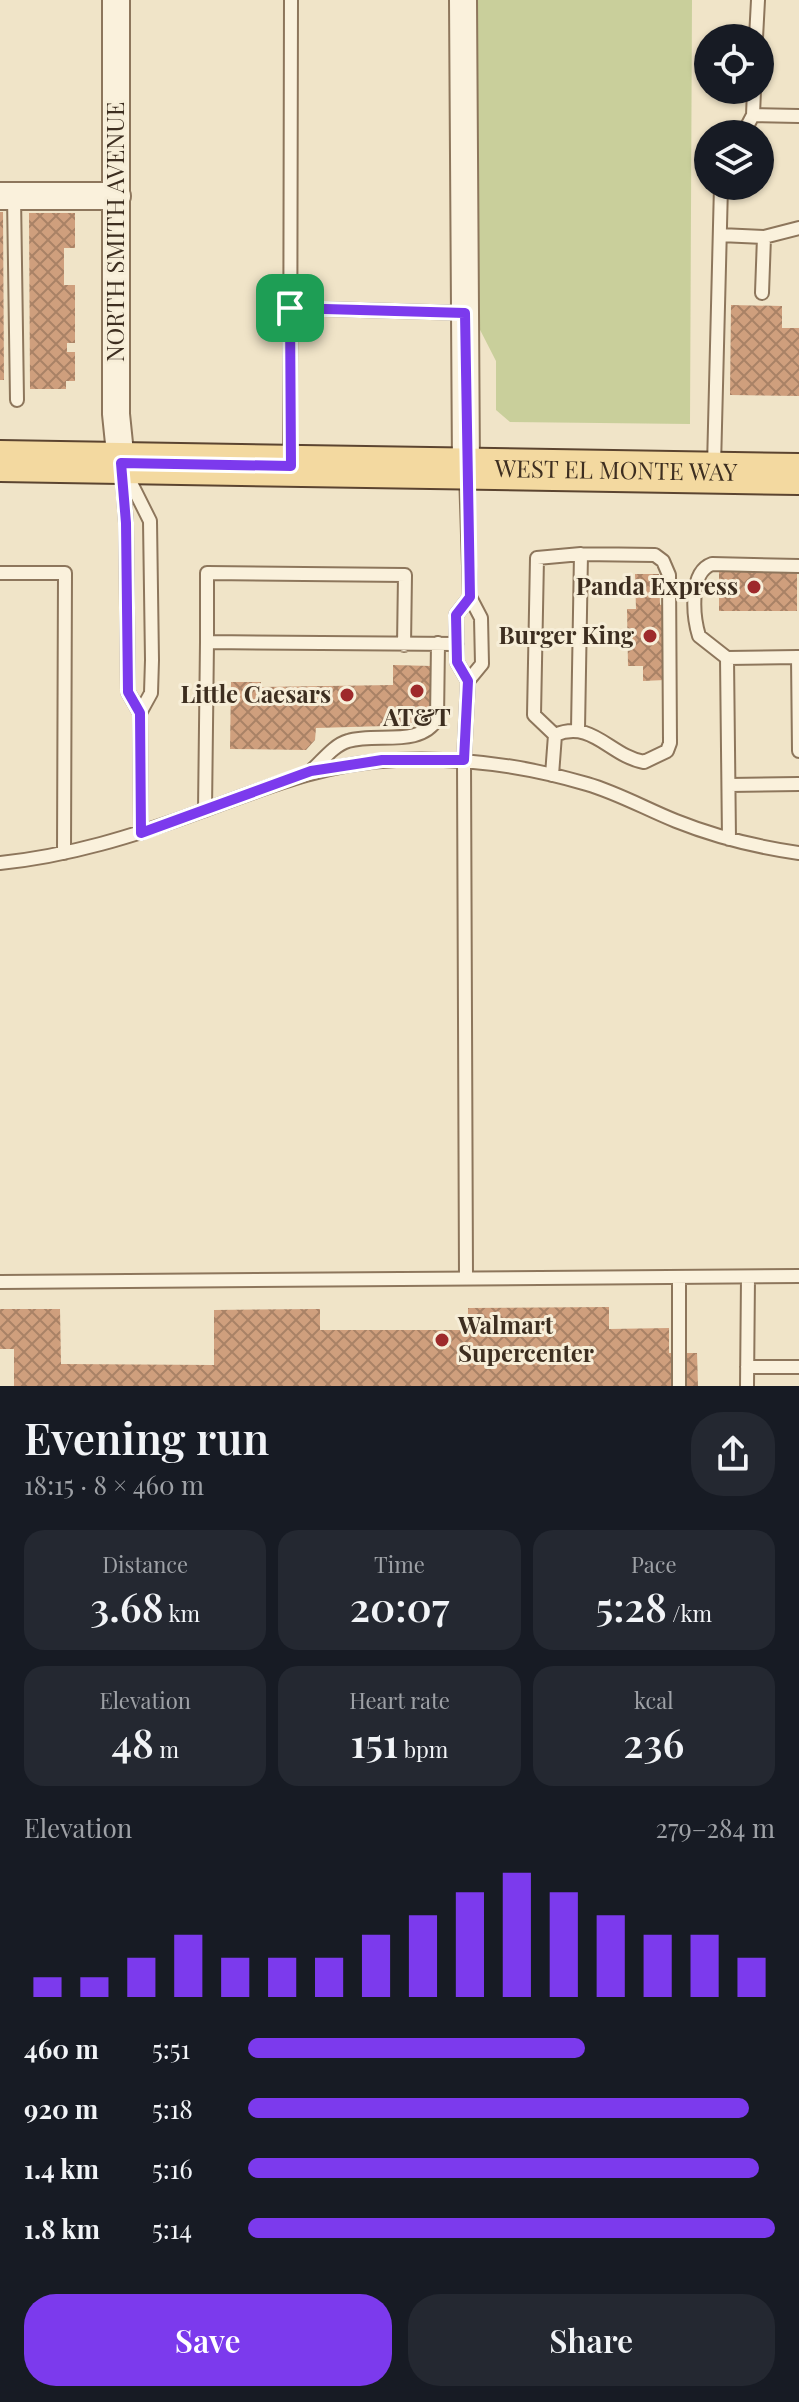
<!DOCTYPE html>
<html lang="en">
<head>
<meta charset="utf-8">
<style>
	:root { --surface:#171b24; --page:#242831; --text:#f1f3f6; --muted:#9ea1a6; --accent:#7c3aed }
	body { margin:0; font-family:"Playfair Display",serif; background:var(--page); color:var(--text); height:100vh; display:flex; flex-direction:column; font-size:30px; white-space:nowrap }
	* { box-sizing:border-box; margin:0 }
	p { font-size:26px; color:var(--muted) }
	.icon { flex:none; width:44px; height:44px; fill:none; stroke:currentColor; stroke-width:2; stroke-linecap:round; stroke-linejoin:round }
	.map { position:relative; height:1386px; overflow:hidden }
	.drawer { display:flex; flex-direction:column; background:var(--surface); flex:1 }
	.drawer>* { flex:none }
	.tools { position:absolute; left:694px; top:24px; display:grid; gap:16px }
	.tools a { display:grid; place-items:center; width:80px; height:80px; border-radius:50%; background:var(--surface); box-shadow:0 2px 6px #0004; font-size:40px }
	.pin { position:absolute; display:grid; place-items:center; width:68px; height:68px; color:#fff; margin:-34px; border-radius:16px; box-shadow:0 4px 12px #0006 }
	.round { display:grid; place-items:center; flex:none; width:84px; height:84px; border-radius:32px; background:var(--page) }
	.summary { display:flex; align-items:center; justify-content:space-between; height:136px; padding:0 24px }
	h1 { font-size:44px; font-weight:600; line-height:60px }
	.stats { display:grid; grid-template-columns:repeat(3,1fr); gap:12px; height:136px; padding:8px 24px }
	.stats div { display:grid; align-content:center; border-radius:20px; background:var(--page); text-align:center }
	.stats b { font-size:40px; font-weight:600 }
	.stats small { font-size:22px; font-weight:400 }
	.stats p { font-size:22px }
	.chart { height:224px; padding:16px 24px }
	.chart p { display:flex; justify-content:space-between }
	.chart svg { width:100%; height:144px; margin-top:8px; stroke:var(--accent); stroke-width:6 }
	.action { display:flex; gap:16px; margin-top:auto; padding:16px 24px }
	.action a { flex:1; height:92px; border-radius:32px; background:var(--accent); color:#fff; font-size:32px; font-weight:600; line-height:92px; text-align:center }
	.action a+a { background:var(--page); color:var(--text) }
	ul { padding:0 24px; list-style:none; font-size:26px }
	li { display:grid; grid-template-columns:128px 96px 1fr; align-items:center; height:60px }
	li i { height:20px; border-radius:10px; background:var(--accent) }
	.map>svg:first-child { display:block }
	.green { fill:#c9cf9b }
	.building { fill:url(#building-cross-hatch) }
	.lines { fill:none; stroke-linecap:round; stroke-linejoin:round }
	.service-casing { stroke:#8d765c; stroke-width:16 }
	.minor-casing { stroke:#8d765c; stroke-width:30 }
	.primary-casing { stroke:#5b4430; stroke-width:44 }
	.service { stroke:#faf1dc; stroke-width:12 }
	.minor { stroke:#faf1dc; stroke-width:26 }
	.primary { stroke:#f3d9a0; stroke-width:40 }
	.route-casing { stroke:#fff; stroke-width:16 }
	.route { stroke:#7c3aed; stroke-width:10 }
	.poi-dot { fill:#9e2a2b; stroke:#f7eed8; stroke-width:3 }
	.labels { text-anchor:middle; stroke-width:6; stroke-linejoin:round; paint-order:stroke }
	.street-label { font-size:24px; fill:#3d2e20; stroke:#f7eed8 }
	.poi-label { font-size:24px; font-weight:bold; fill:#3d2e20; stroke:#f7eed8; text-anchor:end }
</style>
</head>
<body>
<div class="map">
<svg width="799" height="1386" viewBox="0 0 799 1386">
	<defs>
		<pattern id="building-cross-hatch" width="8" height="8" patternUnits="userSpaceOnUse" patternTransform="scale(2)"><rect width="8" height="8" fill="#cf9f7d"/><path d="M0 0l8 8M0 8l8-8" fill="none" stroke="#a98266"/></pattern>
	</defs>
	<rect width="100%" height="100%" fill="#f0e4c8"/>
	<path class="green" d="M476 0H692L690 424 510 422 496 410V361L475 320Z"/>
	<path class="building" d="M0 212H3L4 380H0Z
		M29 213H75V248H64V285H75V343H67V352H75V381H66V389H30Z
		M731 305 782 306V328H799V396L730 395Z
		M719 569H797V611H719Z
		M635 574H659L660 605 664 604 665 680 643 681V666H628L627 609H636Z
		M393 665 432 666V712L420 725 316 728 315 740 306 750 230 749 231 682H261V687L393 685Z
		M609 1307V1329L669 1328V1353H697L698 1386H14V1349H0V1309H60L61 1364 214 1365V1310L320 1309V1330H468V1308Z"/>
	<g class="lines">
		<g class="service-casing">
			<path id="service" d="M756 38 758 0
				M753 115 799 116
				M743 134 753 115 754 90
				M14 196 17 400
				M720 235 764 237 762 293
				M764 237 799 228
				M290 308 465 313
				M290 461 291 0
				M714 466 721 186
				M124 469 150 521 152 660 151 693 140 713 141 833
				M122 471 126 523 128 692 140 713
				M466 473 470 597 481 618 482 664 468 681
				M0 573H65L64 853
				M207 642V573L405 575 404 645
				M727 658 699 636C693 616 689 572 712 564L799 566
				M578 729 581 554
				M313 769C323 760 334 745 348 741 376 732 420 748 437 719L438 643
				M552 775 555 735 534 715 537 558 581 554 655 555 663 561 669 575 670 743 667 751 644 762C610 756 592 719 555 735
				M729 785 799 784
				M205 810 207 642 457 644
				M729 839 727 658 798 657 799 751
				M0 863C69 856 134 836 199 812 265 788 324 763 396 760 460 757 526 766 587 784 618 793 646 809 676 821 716 837 757 847 799 853
				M466 1279 464 760 468 681 457 662 456 615 470 597
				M0 1282 799 1276
				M747 1367H799
				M679 1386V1277
				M747 1386 748 1277"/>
		</g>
		<g class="minor-casing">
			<path id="minor" d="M116 0V414L121 463
				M463 0 466 468
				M0 196H117"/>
		</g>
		<g class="primary-casing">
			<g id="primary">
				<path id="s1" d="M0 461 799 474"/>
			</g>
		</g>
		<use href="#service" class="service"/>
		<use href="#minor" class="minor"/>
		<use href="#primary" class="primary"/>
	</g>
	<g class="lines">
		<g class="route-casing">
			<path id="route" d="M290 308 465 313 470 597 456 615 457 662 468 681 464 760H382L311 771 141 833 140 713 128 692 126 523 121 463 291 466Z"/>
		</g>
		<use href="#route" class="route"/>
	</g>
	<g class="poi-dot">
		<circle cx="754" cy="587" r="8"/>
		<circle cx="650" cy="636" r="8"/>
		<circle cx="417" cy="691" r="8"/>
		<circle cx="347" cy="695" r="8"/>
		<circle cx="442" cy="1340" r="8"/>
	</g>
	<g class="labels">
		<g class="street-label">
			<text transform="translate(116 232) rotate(-90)" y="8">NORTH SMITH AVENUE</text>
			<text dy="8" stroke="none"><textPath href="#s1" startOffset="616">WEST EL MONTE WAY</textPath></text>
		</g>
		<g class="poi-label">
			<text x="738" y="595">Panda Express</text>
			<text x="634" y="644">Burger King</text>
			<text x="331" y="703">Little Caesars</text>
			<text x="417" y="726" text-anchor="middle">AT&amp;T</text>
			<text x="458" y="1334" text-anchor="start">Walmart<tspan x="458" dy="28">Supercenter</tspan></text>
		</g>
	</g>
</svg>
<div class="tools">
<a><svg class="icon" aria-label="locate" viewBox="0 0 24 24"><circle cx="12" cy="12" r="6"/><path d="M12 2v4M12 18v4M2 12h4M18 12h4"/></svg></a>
<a><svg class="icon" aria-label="layers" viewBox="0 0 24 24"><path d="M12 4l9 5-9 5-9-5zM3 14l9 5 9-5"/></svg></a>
</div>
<div class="pin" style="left:290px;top:308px;background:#1e9e55"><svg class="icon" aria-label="arrive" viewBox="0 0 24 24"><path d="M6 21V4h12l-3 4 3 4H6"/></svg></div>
</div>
<section class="drawer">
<div class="summary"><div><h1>Evening run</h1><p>18:15 · 8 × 460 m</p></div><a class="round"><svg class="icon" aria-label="share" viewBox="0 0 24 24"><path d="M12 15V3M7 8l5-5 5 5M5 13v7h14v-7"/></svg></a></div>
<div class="stats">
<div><p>Distance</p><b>3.68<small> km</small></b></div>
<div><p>Time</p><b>20:07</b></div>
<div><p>Pace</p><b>5:28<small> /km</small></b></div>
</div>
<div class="stats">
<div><p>Elevation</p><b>48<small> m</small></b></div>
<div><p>Heart rate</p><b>151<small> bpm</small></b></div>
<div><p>kcal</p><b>236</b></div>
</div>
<div class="chart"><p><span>Elevation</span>279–284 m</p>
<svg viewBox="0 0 160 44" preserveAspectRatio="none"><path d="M5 44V38M15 44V38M25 44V32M35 44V25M45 44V32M55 44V32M65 44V32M75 44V25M85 44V19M95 44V12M105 44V6M115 44V12M125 44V19M135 44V25M145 44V25M155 44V32"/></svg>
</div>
<ul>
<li><b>460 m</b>5:51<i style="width:64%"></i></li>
<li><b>920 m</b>5:18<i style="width:95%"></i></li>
<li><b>1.4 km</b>5:16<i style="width:97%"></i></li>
<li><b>1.8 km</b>5:14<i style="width:100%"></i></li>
</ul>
<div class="action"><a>Save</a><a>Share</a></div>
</section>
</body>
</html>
